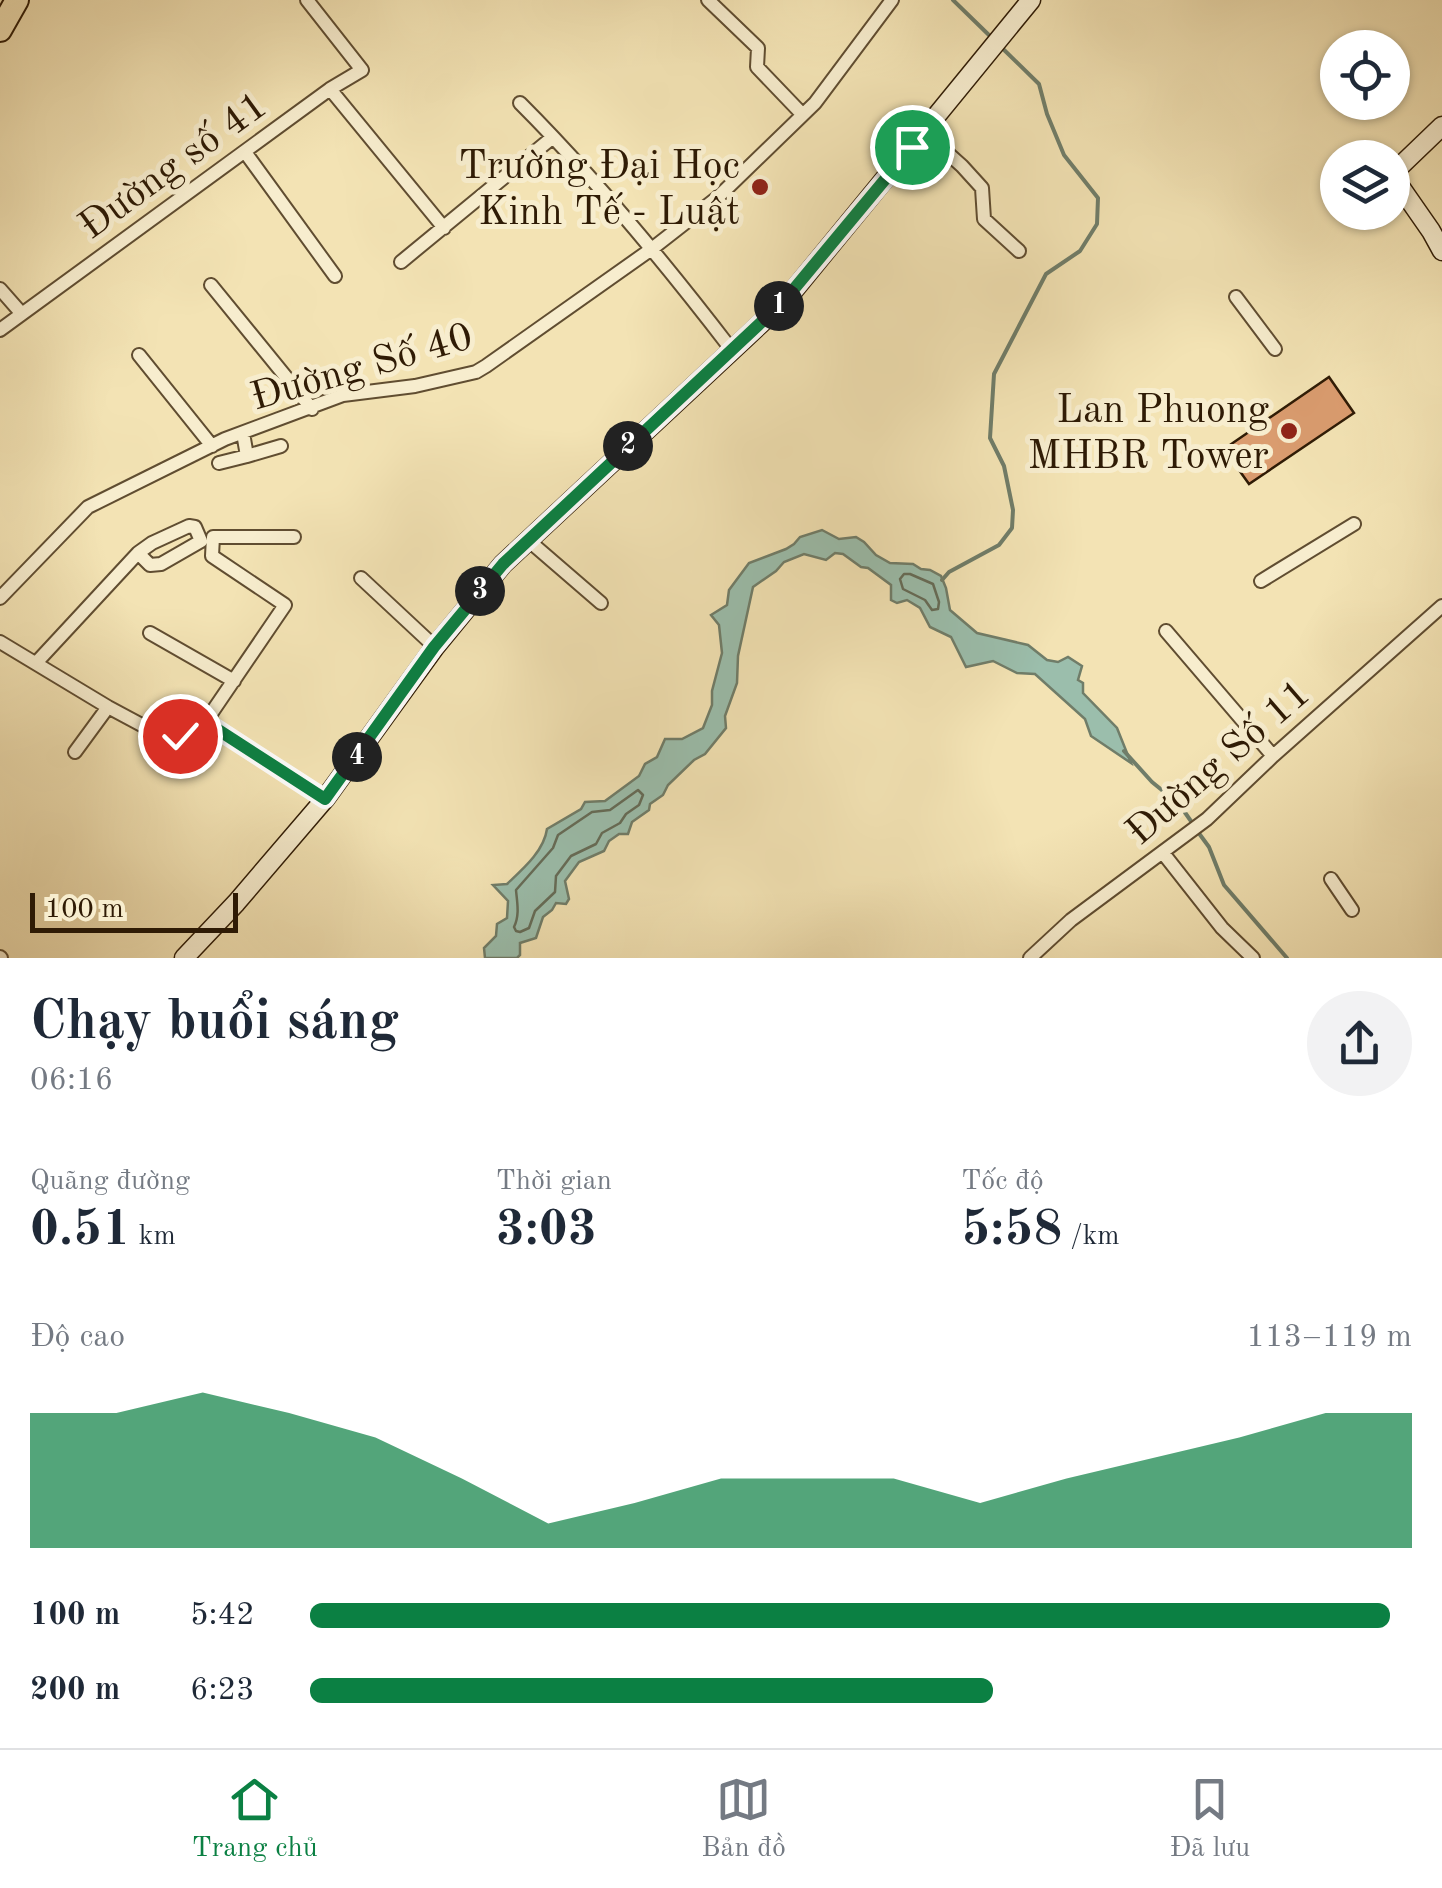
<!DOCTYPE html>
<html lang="vi">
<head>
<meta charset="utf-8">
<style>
	:root { --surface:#fff; --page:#f2f2f3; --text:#1f2937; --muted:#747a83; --line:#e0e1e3; --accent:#0b8043 }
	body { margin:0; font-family:"Old Standard TT",serif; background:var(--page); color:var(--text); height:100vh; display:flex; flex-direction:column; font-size:38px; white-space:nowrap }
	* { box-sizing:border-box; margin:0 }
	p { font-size:32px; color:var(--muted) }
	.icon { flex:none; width:55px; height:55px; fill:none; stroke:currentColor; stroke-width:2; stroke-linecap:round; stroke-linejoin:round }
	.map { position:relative; height:958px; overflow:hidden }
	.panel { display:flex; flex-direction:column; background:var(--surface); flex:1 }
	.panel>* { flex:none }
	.controls { position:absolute; left:1320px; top:30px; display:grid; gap:20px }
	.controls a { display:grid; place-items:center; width:90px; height:90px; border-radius:50%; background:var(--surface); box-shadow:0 2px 8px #0004; font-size:50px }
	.scale { position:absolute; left:30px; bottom:25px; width:208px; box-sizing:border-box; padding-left:10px; border:5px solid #2f1b05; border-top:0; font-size:28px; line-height:35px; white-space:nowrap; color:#2f1b05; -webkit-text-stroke:8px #f7edce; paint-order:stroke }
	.pin { position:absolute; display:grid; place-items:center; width:85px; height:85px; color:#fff; margin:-42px; border:5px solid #fff; border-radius:50%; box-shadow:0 2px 10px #0007 }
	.km { position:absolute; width:50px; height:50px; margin:-25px; border-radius:50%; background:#222; color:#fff; font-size:28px; line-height:50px; text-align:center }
	.round { display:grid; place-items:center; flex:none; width:105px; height:105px; border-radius:52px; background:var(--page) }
	.summary { display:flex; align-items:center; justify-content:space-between; height:170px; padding:0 30px }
	h1 { font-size:55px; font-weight:600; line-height:75px }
	.stats { display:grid; grid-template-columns:repeat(3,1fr); gap:15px; height:170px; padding:10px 30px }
	.stats div { display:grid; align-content:center }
	.stats b { font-size:50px; font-weight:600 }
	.stats small { font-size:28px; font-weight:400 }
	.stats p { font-size:28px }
	.chart { height:280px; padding:20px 30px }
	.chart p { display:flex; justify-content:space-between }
	.chart svg { width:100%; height:180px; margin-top:10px; fill:var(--accent); opacity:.7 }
	ul { padding:0 30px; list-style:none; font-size:32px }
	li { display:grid; grid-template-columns:160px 120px 1fr; align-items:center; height:75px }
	li i { height:25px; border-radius:12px; background:var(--accent) }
	.menu { display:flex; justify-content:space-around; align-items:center; height:140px; border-top:2px solid var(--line); background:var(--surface); font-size:28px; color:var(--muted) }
	.menu a { display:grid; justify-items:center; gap:5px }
	.menu .selected { color:var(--accent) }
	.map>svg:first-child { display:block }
	.water { fill:#9bbeac; stroke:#707d69; stroke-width:2.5 }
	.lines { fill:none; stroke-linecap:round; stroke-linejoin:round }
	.shore { stroke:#656c58; stroke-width:2.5 }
	.stream { stroke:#707d69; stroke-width:4 }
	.building { fill:#da9c6f; stroke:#2f1b05; stroke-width:2.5 }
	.street-casing { stroke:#604d31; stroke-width:16 }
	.secondary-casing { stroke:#2f1b05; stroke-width:21 }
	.highway-casing { stroke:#2f1b05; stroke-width:26 }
	.street { stroke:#f7edce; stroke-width:12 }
	.secondary { stroke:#f7edce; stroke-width:18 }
	.highway { stroke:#f3e3b4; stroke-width:22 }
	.route-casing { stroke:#fff; stroke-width:20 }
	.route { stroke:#0b8043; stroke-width:12 }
	.poi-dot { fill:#8f2418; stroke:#f7edce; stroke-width:4 }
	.labels { text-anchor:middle; stroke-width:10; stroke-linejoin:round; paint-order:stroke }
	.street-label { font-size:40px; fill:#2f1b05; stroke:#f7edce }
	.poi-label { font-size:40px; fill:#2f1b05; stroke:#f7edce; text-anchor:end }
</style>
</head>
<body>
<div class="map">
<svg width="1442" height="958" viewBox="0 0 1442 958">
	<rect width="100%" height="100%" fill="#f3e3b4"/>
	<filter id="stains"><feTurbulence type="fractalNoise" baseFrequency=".002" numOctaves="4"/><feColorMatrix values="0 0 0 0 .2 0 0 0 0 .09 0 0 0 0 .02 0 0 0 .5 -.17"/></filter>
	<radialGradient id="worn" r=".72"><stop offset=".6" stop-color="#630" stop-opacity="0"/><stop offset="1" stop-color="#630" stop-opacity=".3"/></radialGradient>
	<path class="water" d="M822 530 839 539 856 537 864 542 876 555 890 563 913 564 921 569 930 570 941 576 946 588 950 610 977 633 1028 645 1047 660 1058 662 1068 657 1082 666 1078 680 1083 683V693L1117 728 1131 763 1091 736 1085 719 1035 674 1017 673 993 661 966 667 951 637 930 627 920 608 907 600 897 603 891 600V585L868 568 861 567 843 554 835 553 826 560 804 554 784 562 776 571 753 587 738 656 737 683 725 716 726 728 705 754 694 760 668 785 663 795 650 804 649 810 632 822 628 834H619L609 841 604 851 579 862 565 881 569 899 566 904 556 903 552 910 543 917 536 938 520 943V955L517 958H485L484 948 496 936 497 924 507 918 508 901 493 885 507 884C523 869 544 851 547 829L581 809 585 802 605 801 639 776 645 764 657 757 665 739H682L703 728 712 705V691L722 653 719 625 711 615 727 605 729 590 749 563 786 549 794 544 800 537Z"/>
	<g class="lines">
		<path class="shore" d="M904 574H910L933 584 939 602 938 609 932 610 925 600 903 589 900 579Z
			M638 790 643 795 639 805 626 814 620 823 602 833 596 844 571 856 556 876 555 892 535 911 529 928 520 932 516 931 514 927C520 915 517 902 516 890L553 848 558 835 592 812 610 810Z"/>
		<path class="stream" d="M953 0 992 38
			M942 580 949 572 999 545 1012 528 1013 510 1004 466 990 438 994 374 1046 274 1080 251 1097 224 1098 198 1064 155 1047 114 1039 84 999 45
			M1124 751 1152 782 1179 804 1193 824
			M1198 832 1209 847 1224 885 1287 958"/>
	</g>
	<path class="building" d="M1329 377 1354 413 1249 484 1224 449Z"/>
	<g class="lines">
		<g class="street-casing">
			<path id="street" d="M708 0 758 48 757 67 802 114
				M330 89 444 228
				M520 103C597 180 665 263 731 349
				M924 132 962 166 982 188 984 219 1019 251
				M245 152 335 276
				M401 262 553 137
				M211 285 312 409
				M0 289 22 314
				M1236 297 1275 349
				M0 330 330 89 362 70 307 0
				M139 355 212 446
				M247 456 281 446
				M219 463 247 456 243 433
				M528 540 601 603
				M361 578 435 647
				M1261 581 1354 524
				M0 598 88 507 225 439 343 395 415 386 476 372 486 366 653 248 717 198 815 103 892 0
				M1166 631 1273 756
				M150 633 234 681
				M0 642 108 707 164 737 192 734 206 721 325 799
				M36 663 138 553 152 543 189 526 195 527 201 541 161 564 150 565 138 553
				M206 721 285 605 212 556 213 537H294
				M75 752 108 707
				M1163 853 1222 928 1253 958
				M1331 879 1352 910
				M0 957 1 958
				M1030 958 1071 920 1207 819 1273 756 1442 606"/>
		</g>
		<g class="secondary-casing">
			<path id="secondary" d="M1392 174 1442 126
				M1392 182 1399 185 1431 231 1442 251
				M184 958 236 903 325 799 435 647 503 564 785 301 1031 0"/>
		</g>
		<g class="highway-casing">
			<path id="highway" d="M0 30 17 0"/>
		</g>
		<use href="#street" class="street"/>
		<use href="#secondary" class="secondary"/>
		<use href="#highway" class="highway"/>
	</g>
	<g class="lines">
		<g class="route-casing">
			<path id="route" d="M180 736 192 734 206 722 325 799 434 647 503 564 784 301 912 147"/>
		</g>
		<use href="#route" class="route"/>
	</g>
	<g class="poi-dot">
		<circle cx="760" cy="187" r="10"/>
		<circle cx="1289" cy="431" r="10"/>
	</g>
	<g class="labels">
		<g class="street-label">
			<text transform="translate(172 164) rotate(-36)" y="14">Đường số 41</text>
			<text transform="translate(361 365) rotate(-16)" y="14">Đường Số 40</text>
			<text transform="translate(1217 761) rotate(-41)" y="14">Đường Số 11</text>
		</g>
		<g class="poi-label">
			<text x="740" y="178">Trường Đại Học<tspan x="740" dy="46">Kinh Tế - Luật</tspan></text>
			<text x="1269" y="422">Lan Phuong<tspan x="1269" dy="46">MHBR Tower</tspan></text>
		</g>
	</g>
	<rect width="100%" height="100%" filter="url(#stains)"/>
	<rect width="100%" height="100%" fill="url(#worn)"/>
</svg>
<div class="controls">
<a><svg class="icon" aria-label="locate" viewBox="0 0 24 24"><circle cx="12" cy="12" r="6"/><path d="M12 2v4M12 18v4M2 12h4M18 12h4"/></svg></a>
<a><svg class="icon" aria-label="layers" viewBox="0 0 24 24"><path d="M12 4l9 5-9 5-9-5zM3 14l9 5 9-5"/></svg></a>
</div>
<div class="scale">100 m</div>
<div class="pin" style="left:912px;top:147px;background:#1e9e55"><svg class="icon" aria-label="arrive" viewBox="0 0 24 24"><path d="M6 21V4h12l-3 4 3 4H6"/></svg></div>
<div class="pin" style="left:180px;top:736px;background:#d93025"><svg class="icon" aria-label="check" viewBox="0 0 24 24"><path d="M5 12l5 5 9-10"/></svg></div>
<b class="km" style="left:779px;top:306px">1</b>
<b class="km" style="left:628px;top:446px">2</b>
<b class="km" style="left:480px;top:591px">3</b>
<b class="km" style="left:357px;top:757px">4</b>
</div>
<section class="panel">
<div class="summary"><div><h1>Chạy buổi sáng</h1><p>06:16</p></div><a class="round"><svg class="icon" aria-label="share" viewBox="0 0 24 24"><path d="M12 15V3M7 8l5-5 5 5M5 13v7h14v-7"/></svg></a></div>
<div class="stats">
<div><p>Quãng đường</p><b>0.51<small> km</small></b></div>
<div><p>Thời gian</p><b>3:03</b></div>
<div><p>Tốc độ</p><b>5:58<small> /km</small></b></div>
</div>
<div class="chart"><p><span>Độ cao</span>113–119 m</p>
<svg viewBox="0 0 160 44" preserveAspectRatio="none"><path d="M0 44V11L10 11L20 6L30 11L40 17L50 27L60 38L70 33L80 27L90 27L100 27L110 33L120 27L130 22L140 17L150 11L160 11V44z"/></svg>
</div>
<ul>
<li><b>100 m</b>5:42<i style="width:98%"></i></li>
<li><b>200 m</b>6:23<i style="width:62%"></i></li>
</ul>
</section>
<nav class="menu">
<a class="selected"><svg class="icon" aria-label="home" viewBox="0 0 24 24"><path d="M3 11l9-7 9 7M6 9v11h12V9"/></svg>Trang chủ</a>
<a><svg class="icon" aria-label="map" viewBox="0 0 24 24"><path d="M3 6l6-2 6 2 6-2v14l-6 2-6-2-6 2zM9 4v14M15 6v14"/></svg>Bản đồ</a>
<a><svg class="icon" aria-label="saved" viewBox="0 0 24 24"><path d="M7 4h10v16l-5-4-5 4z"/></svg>Đã lưu</a>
</nav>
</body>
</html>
